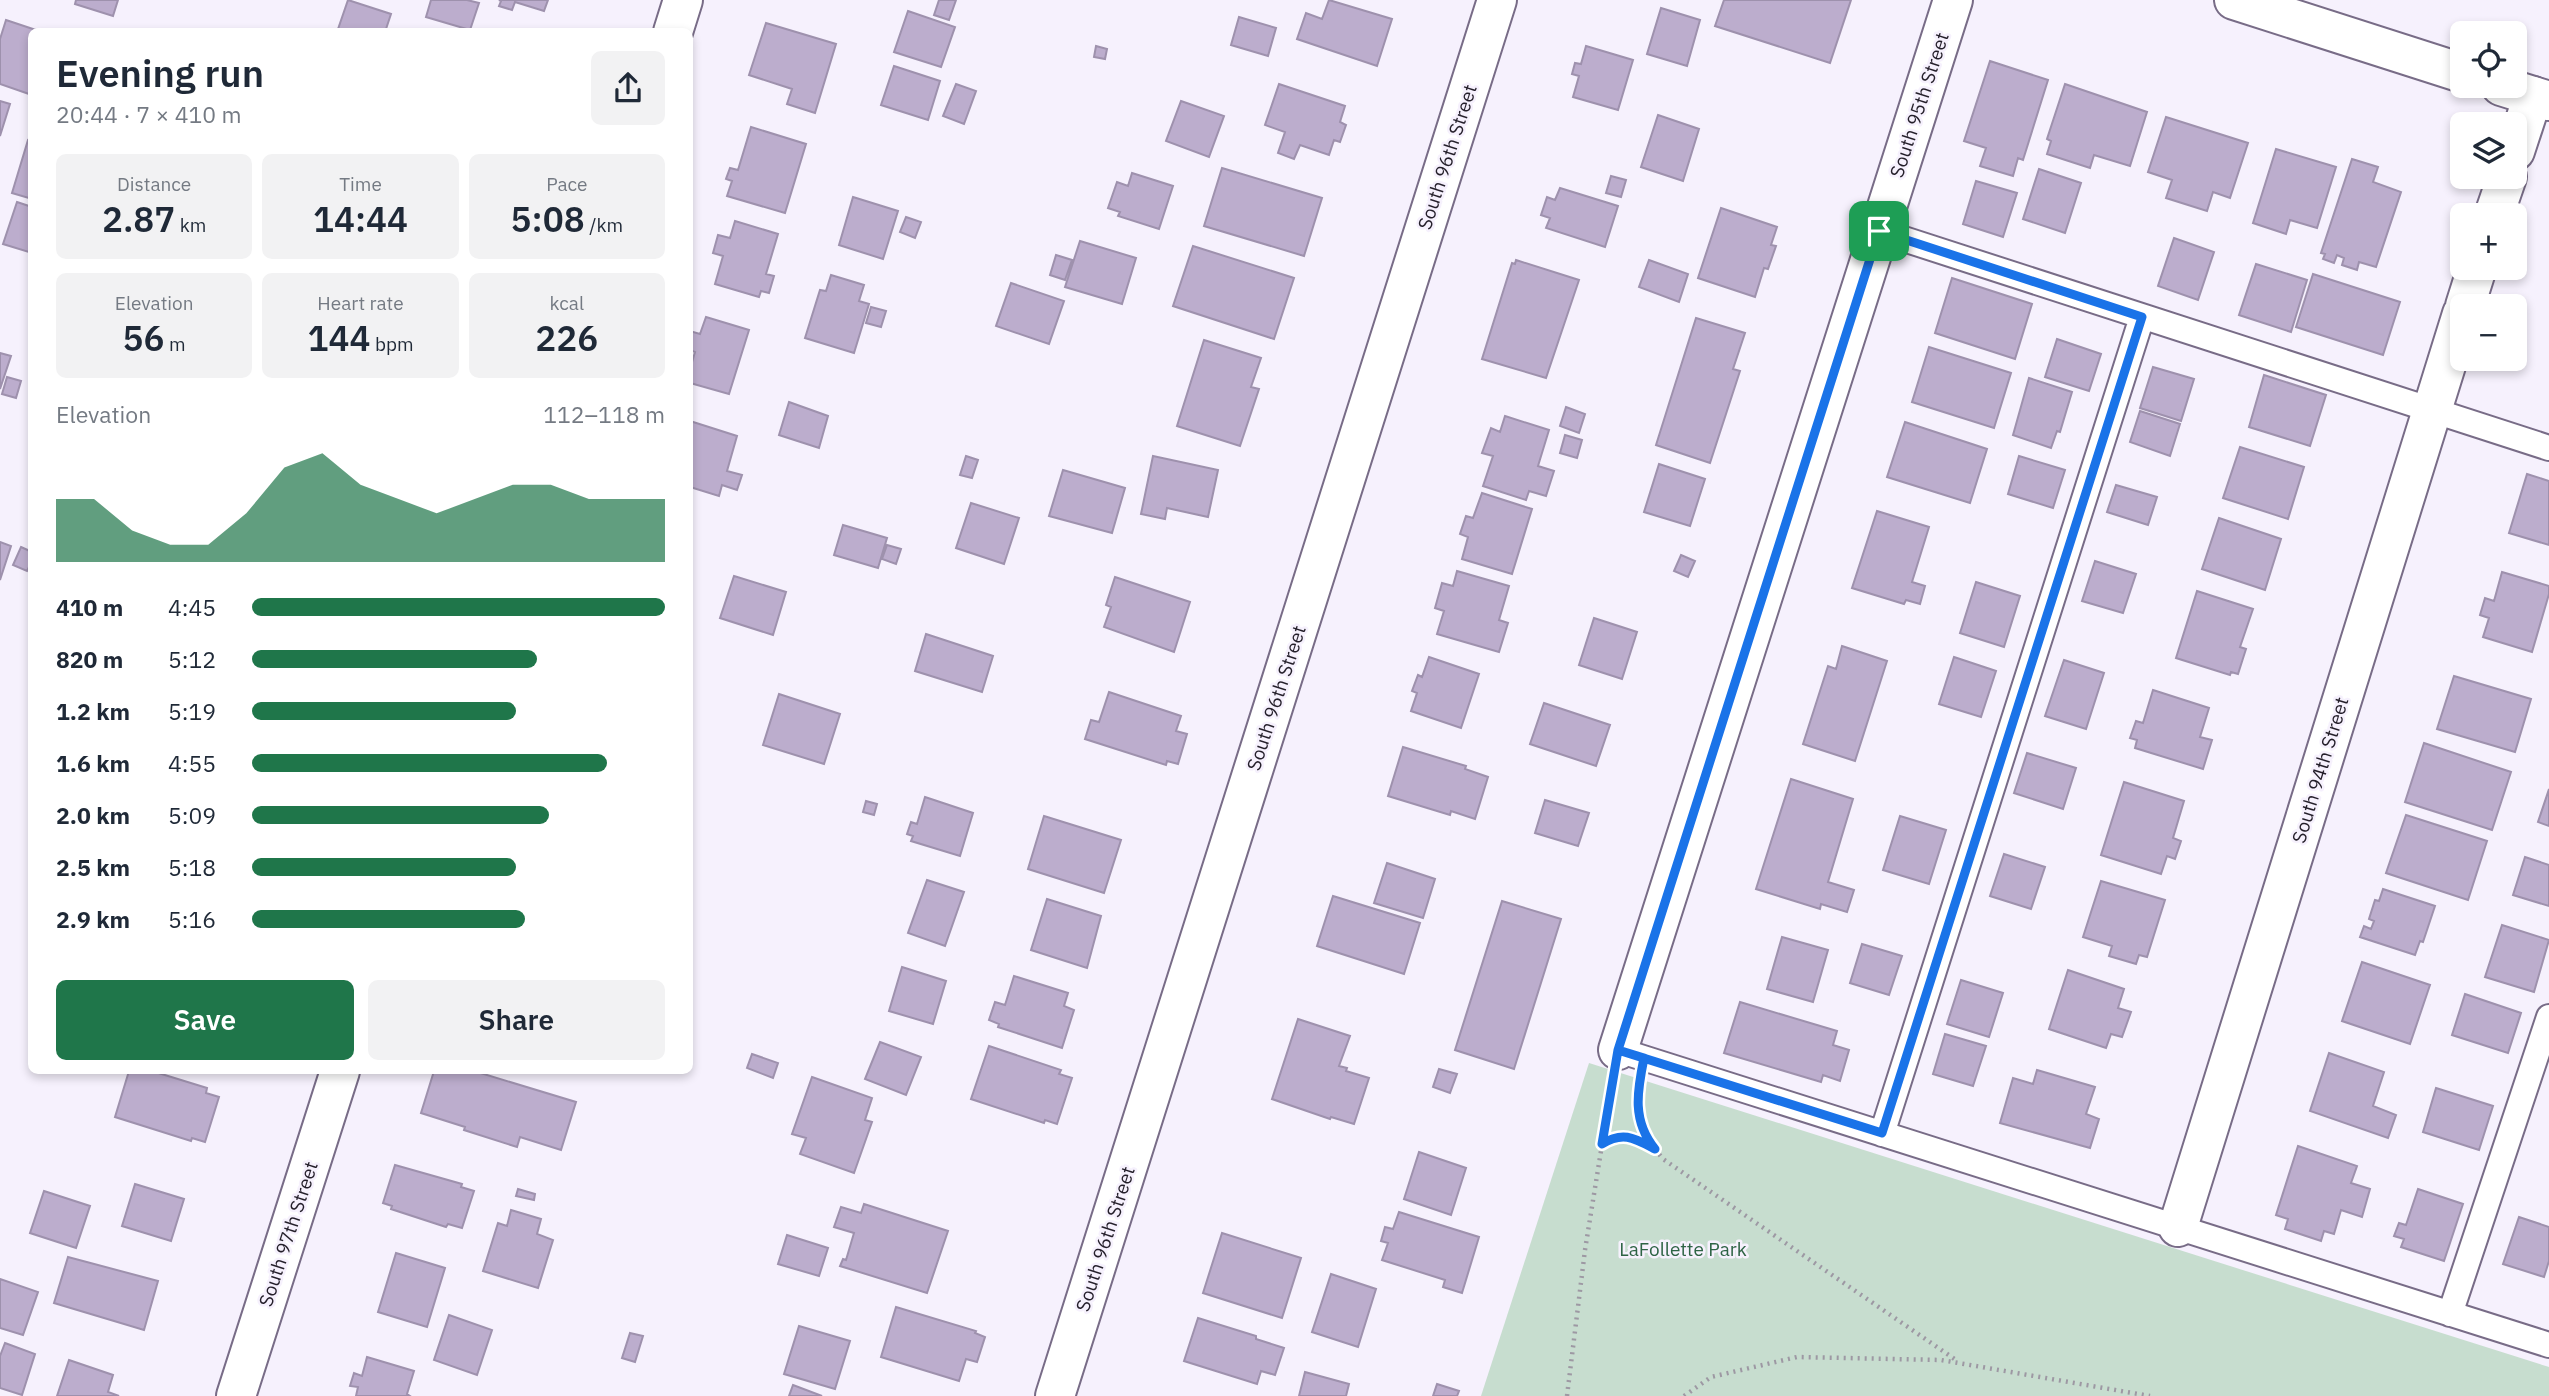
<!DOCTYPE html>
<html lang="en">
<head>
<meta charset="utf-8">
<style>
	:root { --surface:#fff; --page:#f2f2f3; --text:#1f2937; --muted:#747a83; --accent:#1f764a }
	body { margin:0; font-family:"IBM Plex Sans",sans-serif; background:var(--page); color:var(--text); height:100vh; display:flex; flex-direction:column; font-size:26px; white-space:nowrap }
	* { box-sizing:border-box; margin:0 }
	p { font-size:23px; color:var(--muted) }
	.icon { flex:none; width:38px; height:38px; fill:none; stroke:currentColor; stroke-width:2; stroke-linecap:round; stroke-linejoin:round }
	.map { position:relative; flex:1; overflow:hidden }
	.drawer { position:absolute; left:28px; top:28px; width:665px; height:1046px; display:flex; flex-direction:column; background:var(--surface); border-radius:10px; box-shadow:0 4px 10px #0003 }
	.drawer>* { flex:none }
	.controls { position:absolute; left:2450px; top:21px; display:grid; gap:14px }
	.controls a { display:grid; place-items:center; width:77px; height:77px; border-radius:10px; background:var(--surface); box-shadow:0 4px 10px #0003; font-size:35px }
	.pin { position:absolute; display:grid; place-items:center; width:60px; height:60px; color:#fff; margin:-30px; border-radius:14px; box-shadow:0 4px 10px #0006 }
	.round { display:grid; place-items:center; flex:none; width:74px; height:74px; border-radius:10px; background:var(--page) }
	.headline { display:flex; align-items:center; justify-content:space-between; height:119px; padding:0 28px }
	h1 { font-size:38px; font-weight:600; line-height:52px }
	.stats { display:grid; grid-template-columns:repeat(3,1fr); gap:10px; height:119px; padding:7px 28px }
	.stats div { display:grid; align-content:center; border-radius:10px; background:var(--page); text-align:center }
	.stats b { font-size:35px; font-weight:600 }
	.stats small { font-size:19px; font-weight:400 }
	.stats p { font-size:19px }
	.chart { height:196px; padding:14px 28px }
	.chart p { display:flex; justify-content:space-between }
	.chart svg { width:100%; height:126px; margin-top:7px; fill:var(--accent); opacity:.7 }
	.button { display:flex; gap:14px; margin-top:auto; padding:14px 28px }
	.button a { flex:1; height:80px; border-radius:10px; background:var(--accent); color:#fff; font-size:28px; font-weight:600; line-height:80px; text-align:center }
	.button a+a { background:var(--page); color:var(--text) }
	ul { padding:0 28px; list-style:none; font-size:23px }
	li { display:grid; grid-template-columns:112px 84px 1fr; align-items:center; height:52px }
	li i { height:18px; border-radius:9px; background:var(--accent) }
	.map>svg:first-child { display:block }
	.green { fill:#c7ddcf }
	.building { fill:#bcadcd; stroke:#9e91ad; stroke-width:2 }
	.lines { fill:none; stroke-linecap:round; stroke-linejoin:round }
	.service-casing { stroke:#786c87; stroke-width:28 }
	.minor-casing { stroke:#786c87; stroke-width:42 }
	.tertiary-casing { stroke:#786c87; stroke-width:42 }
	.path { stroke:#9d98a3; stroke-width:4.5; stroke-dasharray:2 5; stroke-linecap:butt }
	.service { stroke:#fff; stroke-width:24 }
	.minor { stroke:#fff; stroke-width:38 }
	.tertiary { stroke:#fff; stroke-width:38 }
	.route-casing { stroke:#fff; stroke-width:14 }
	.route { stroke:#1a73e8; stroke-width:9 }
	.labels { text-anchor:middle; stroke-width:5; stroke-linejoin:round; paint-order:stroke }
	.street-label { font-size:19px; fill:#241f2a; stroke:#f6f1fd }
	.park-label { font-size:19px; fill:#2e6445; stroke:#f6f1fd }
</style>
</head>
<body>
<div class="map">
<svg width="2549" height="1396" viewBox="0 0 2549 1396">
	<rect width="100%" height="100%" fill="#f6f1fd"/>
	<path class="green" d="M1589 1063 2549 1367V1396H1481Z"/>
	<path class="building" d="M76 0H118L113 16 75 4Z
		M348 0 391 14 385 32H337Z
		M431 0H467L479 3 470 30 426 17Z
		M499 0H548L544 11 515 2 512 10 499 6 501 1Z
		M939 0H956L949 20 934 15Z
		M1329 0 1392 19 1377 66 1297 39 1306 13 1322 19Z
		M1724 0H1851L1830 63 1715 26Z
		M1661 8 1700 20 1687 66 1647 54Z
		M908 11 955 27 941 67 894 52Z
		M1239 17 1276 28 1268 56 1231 45Z
		M6 20 42 32H32V95L0 84V39Z
		M766 23 836 44 815 113 787 104 792 89 749 75Z
		M1096 46 1107 49 1105 59 1094 57Z
		M1586 46 1633 60 1618 110 1573 97 1579 76 1572 74 1575 63 1581 64Z
		M1990 61 2048 80 2023 160 2018 158 2013 176 1980 166 1986 148 1964 141Z
		M894 66 940 81 928 120 881 105Z
		M956 84 976 91 964 124 943 116Z
		M1279 84 1345 106 1340 122 1346 125 1340 142 1334 140 1329 155 1300 145 1294 159 1278 153 1285 132 1265 125Z
		M2065 84 2147 112 2130 166 2094 155 2090 168 2047 154 2051 141 2047 139Z
		M0 101 10 104 0 136Z
		M1181 101 1224 116 1209 157 1166 141Z
		M1658 115 1699 129 1683 181 1641 167Z
		M2166 117 2248 143 2230 198 2213 192 2207 211 2166 198 2172 180 2148 172Z
		M751 127 806 144 785 213 727 196 732 181 726 179 730 168 738 170Z
		M28 140 32 141V199L12 193Z
		M2276 149 2336 167 2317 228 2290 220 2286 234 2253 223Z
		M2352 159 2378 167 2373 182 2401 192 2376 267 2359 262 2357 270 2342 265 2344 258 2337 255 2334 263 2323 259 2325 254 2321 253Z
		M1222 168 1322 198 1304 256 1204 226Z
		M2039 169 2081 183 2065 233 2023 219Z
		M1132 173 1173 186 1159 229 1118 216 1120 212 1108 208 1117 182 1128 186Z
		M1611 176 1626 180 1621 197 1606 193Z
		M1976 181 2017 193 2003 237 1963 224Z
		M1560 188 1618 206 1605 247 1546 228 1550 218 1541 215 1547 197 1555 200Z
		M853 197 898 211 883 259 839 245Z
		M17 202 32 207V253L3 244Z
		M1721 208 1777 227 1771 245 1776 246 1768 269 1764 268 1755 297 1698 278Z
		M906 217 921 222 915 238 900 232Z
		M735 221 778 234 766 274 774 276 769 293 761 291 759 297 715 284 723 256 713 253 718 235 730 238Z
		M2174 238 2214 252 2198 300 2158 286Z
		M1080 241 1136 258 1122 304 1065 287Z
		M1193 246 1294 278 1274 339 1173 306Z
		M1056 255 1072 260 1065 280 1050 275Z
		M1516 260 1579 280 1546 378 1482 359 1512 263 1515 264Z
		M1649 260 1688 274 1679 302 1639 287Z
		M2256 264 2307 280 2291 332 2239 315Z
		M2313 274 2400 302 2383 355 2296 327Z
		M831 275 864 285 859 301 869 304 854 353 805 338 820 290 826 291Z
		M1952 278 2032 304 2015 359 1935 333Z
		M1011 283 1064 301 1049 344 996 326Z
		M871 307 886 311 881 327 866 323Z
		M706 317 749 330 729 394 690 383V369L695 352 690 350V331L700 334Z
		M1696 318 1745 333 1733 369 1740 371 1710 463 1656 445Z
		M2057 339 2101 354 2089 391 2045 377Z
		M1204 340 1261 358 1251 387 1259 389 1240 446 1177 426Z
		M1929 347 2011 373 1994 428 1912 402Z
		M0 353 11 356 0 389Z
		M2153 367 2194 379 2181 421 2140 408Z
		M2264 375 2326 395 2310 446 2249 427Z
		M7 377 21 381 16 398 2 394Z
		M2029 378 2072 392 2060 432 2057 431 2051 448 2013 435Z
		M789 402 828 416 819 448 779 435Z
		M1566 407 1585 414 1579 433 1560 426Z
		M2140 411 2180 424 2170 456 2130 442Z
		M1505 416 1549 430 1538 466 1554 471 1546 496 1529 491 1526 500 1483 486 1493 456 1482 453 1491 428 1500 432Z
		M690 421 737 436 727 471 742 475 737 490 722 485 719 496 690 487Z
		M1905 422 1987 449 1970 503 1887 477Z
		M1565 435 1582 440 1577 458 1560 453Z
		M2240 447 2304 467 2288 519 2223 498Z
		M966 456 978 460 972 478 960 475Z
		M1153 456 1218 470 1208 517 1167 508 1165 519 1141 514Z
		M2019 456 2065 470 2053 508 2008 494Z
		M1659 464 1705 479 1690 526 1644 512Z
		M1063 470 1125 488 1112 533 1049 516Z
		M2527 474 2549 481V545L2509 533Z
		M2116 485 2157 497 2148 525 2107 512Z
		M1482 493 1532 509 1512 574 1462 559 1468 537 1460 534 1466 516 1473 518Z
		M971 503 1019 518 1004 564 956 548Z
		M1877 511 1929 527 1912 582 1925 586 1920 604 1906 600 1904 604 1852 588Z
		M2219 518 2281 539 2265 590 2202 569Z
		M843 525 887 538 878 568 834 555Z
		M0 542 11 546 0 580Z
		M887 545 901 549 896 564 882 559Z
		M21 547 32 552V561L27 571 13 565Z
		M1681 555 1695 561 1688 577 1674 571Z
		M2095 561 2136 574 2123 613 2082 601Z
		M1457 571 1509 586 1499 620 1508 623 1499 652 1437 634 1444 611 1435 608 1442 583 1453 586Z
		M2502 572 2549 586V594L2532 652 2483 637 2489 618 2480 615 2485 598 2494 601Z
		M734 576 786 592 773 635 720 618Z
		M1115 577 1190 602 1174 652 1104 627 1111 607 1106 605Z
		M1976 582 2020 596 2004 647 1960 633Z
		M2197 591 2253 609 2240 647 2246 649 2238 674 2231 672 2230 675 2176 658Z
		M1594 618 1637 632 1622 679 1579 665Z
		M926 634 993 656 982 692 915 671Z
		M1842 646 1887 661 1855 761 1803 744 1828 666 1836 669Z
		M1429 657 1479 674 1461 728 1411 711 1417 693 1412 691 1418 675 1422 677Z
		M1954 657 1996 671 1981 717 1939 704Z
		M2064 660 2104 673 2086 729 2045 716Z
		M2454 676 2531 699 2515 752 2437 729Z
		M2153 690 2209 708 2200 737 2212 740 2203 769 2135 748 2137 740 2130 738 2136 721 2143 723Z
		M1109 692 1181 716 1176 731 1187 734 1178 764 1167 761 1166 765 1085 739 1091 720 1099 722Z
		M779 694 840 714 824 764 763 745Z
		M1544 703 1610 725 1596 766 1530 744Z
		M2424 743 2511 772 2492 830 2405 802Z
		M1403 747 1466 766 1465 769 1488 777 1475 819 1451 811 1450 815 1388 796Z
		M2027 753 2076 768 2063 809 2014 793Z
		M1791 779 1853 799 1828 882 1854 890 1847 912 1821 904 1820 909 1756 889Z
		M2124 782 2184 801 2173 838 2181 841 2175 859 2167 856 2161 874 2101 855Z
		M2549 789V826L2538 822Z
		M925 797 973 813 960 856 911 841 913 836 907 834 911 822 917 824Z
		M1545 800 1589 813 1578 846 1535 833Z
		M866 801 877 804 874 815 863 812Z
		M2406 815 2487 841 2468 900 2386 873Z
		M1044 816 1121 840 1104 893 1028 869Z
		M1900 816 1946 830 1929 884 1883 870Z
		M2004 854 2045 867 2031 909 1990 896Z
		M2525 857 2549 865V906L2513 895Z
		M1387 863 1435 879 1423 918 1374 903Z
		M927 880 964 892 945 946 908 933Z
		M2101 881 2165 900 2147 957 2139 955 2136 964 2109 956 2112 946 2083 937Z
		M2383 889 2435 906 2423 942 2420 941 2415 955 2360 937 2364 926 2371 929 2374 921 2369 919 2375 900 2379 901Z
		M1333 896 1420 923 1404 974 1317 946Z
		M1047 899 1101 916 1087 968 1031 950Z
		M1502 901 1561 919 1514 1069 1455 1050Z
		M2502 925 2549 940 2534 992 2485 977Z
		M1782 937 1828 950 1813 1002 1767 989Z
		M1862 944 1902 956 1889 995 1850 983Z
		M2362 962 2430 985 2410 1044 2342 1021Z
		M902 967 946 981 933 1024 889 1011Z
		M2068 970 2124 989 2118 1008 2131 1012 2122 1037 2111 1034 2106 1048 2049 1029Z
		M1014 976 1068 993 1064 1006 1074 1010 1062 1048 998 1027 999 1024 989 1020 995 1002 1005 1005Z
		M1961 980 2003 993 1989 1037 1947 1024Z
		M2465 994 2521 1013 2508 1053 2452 1035Z
		M1740 1002 1837 1031 1833 1045 1849 1050 1840 1081 1823 1075 1821 1082 1724 1053Z
		M1298 1019 1350 1036 1339 1066 1347 1068 1346 1071 1369 1078 1354 1124 1331 1117 1330 1119 1272 1099Z
		M1945 1034 1986 1046 1973 1086 1933 1074Z
		M880 1042 921 1057 906 1095 865 1079Z
		M989 1046 1061 1070 1059 1074 1072 1078 1057 1124 1045 1120 1044 1123 971 1099Z
		M2329 1053 2384 1072 2373 1106 2396 1115 2388 1138 2310 1111Z
		M752 1054 778 1063 773 1078 747 1068Z
		M1439 1069 1457 1074 1450 1093 1433 1087Z
		M2037 1070 2095 1087 2086 1114 2099 1119 2090 1148 2000 1123 2013 1078 2033 1084Z
		M129 1071H152L207 1088 206 1093 219 1097 205 1142 192 1138 191 1141 115 1117Z
		M434 1071H474L576 1102 561 1150 520 1137 517 1147 464 1130 465 1127 421 1113Z
		M812 1077 872 1098 865 1120 872 1122 854 1173 800 1154 806 1138 792 1134Z
		M2436 1088 2493 1106 2479 1150 2423 1132Z
		M2298 1146 2357 1166 2351 1183 2370 1189 2362 1217 2341 1210 2334 1234 2324 1231 2321 1241 2285 1229 2288 1219 2276 1215Z
		M1419 1152 1466 1168 1451 1215 1404 1199Z
		M395 1165 462 1184 461 1187 474 1191 462 1228 448 1224 446 1227 391 1209 392 1206 383 1203Z
		M135 1184 184 1199 171 1241 122 1226Z
		M518 1189 535 1194 534 1200 516 1196Z
		M2418 1189 2463 1204 2444 1261 2401 1247 2404 1239 2394 1236 2399 1223 2406 1225Z
		M44 1191 90 1206 76 1248 30 1233Z
		M864 1204 948 1231 927 1293 840 1266 843 1259 846 1260 854 1233 834 1227 841 1207 861 1213Z
		M511 1210 541 1219 537 1234 553 1240 538 1288 483 1271 498 1223 507 1226Z
		M1399 1212 1479 1237 1462 1293 1443 1287 1445 1280 1382 1260 1388 1243 1381 1241 1385 1227 1393 1229Z
		M2519 1217 2549 1227V1261L2544 1277 2503 1264Z
		M1222 1233 1301 1258 1282 1318 1203 1293Z
		M787 1235 828 1248 819 1276 778 1264Z
		M396 1253 445 1268 427 1327 378 1312Z
		M68 1257 158 1281 144 1330 54 1303Z
		M1331 1274 1376 1289 1358 1347 1312 1332Z
		M0 1279 38 1292 23 1335 0 1328Z
		M896 1307 976 1331 975 1333 985 1337 977 1362 966 1359 959 1381 881 1357Z
		M449 1315 492 1330 477 1375 434 1360Z
		M1198 1318 1256 1336V1339L1284 1348 1275 1375 1261 1371 1257 1384 1184 1361Z
		M799 1326 850 1341 835 1389 784 1374Z
		M630 1333 643 1336 635 1362 622 1358Z
		M5 1343 35 1354 22 1395 0 1388V1356Z
		M367 1357 414 1371 407 1394 410 1396H356L358 1387 350 1386 354 1373 362 1376Z
		M69 1360 113 1375 108 1392 119 1396H57Z
		M1305 1372 1349 1384 1346 1396H1299Z
		M1437 1384 1459 1391 1457 1396H1433Z
		M793 1385 822 1396H789Z"/>
	<g class="lines">
		<g class="service-casing">
			<path id="service" d="M1879 231 2549 448
				M1618 1050 2549 1345
				M1882 1134 2142 317
				M2450 1314 2549 1017"/>
		</g>
		<g class="minor-casing">
			<path id="minor" d="M673 32 683 0
				M2515 151 2533 96
				M2494 215 2507 177
				M2465 306 2477 268
				M1618 1050 1953 0
				M2178 1227 2462 314
				M236 1396 340 1071
				M1055 1396 1497 0"/>
		</g>
		<g class="tertiary-casing">
			<path id="tertiary" d="M2234 0 2462 73
				M2501 86 2549 101"/>
		</g>
		<path class="path" d="M1639 1090C1636 1124 1643 1134 1663 1159L1956 1360
			M1603 1144C1621 1132 1634 1138 1652 1147
			M1567 1396 1585 1250 1611 1089
			M1684 1396 1711 1377 1797 1357 1941 1360 2150 1396"/>
		<use href="#service" class="service"/>
		<use href="#minor" class="minor"/>
		<use href="#tertiary" class="tertiary"/>
	</g>
	<g class="lines">
		<g class="route-casing">
			<path id="route" d="M1879 231 1618 1050 1644 1058C1637 1092 1632 1121 1655 1149 1634 1138 1623 1131 1602 1144L1618 1050 1882 1133 2142 317 1879 231"/>
		</g>
		<use href="#route" class="route"/>
	</g>
	<g class="labels">
		<g class="street-label">
			<text transform="translate(1919 105) rotate(-72)" y="7">South 95th Street</text>
			<text transform="translate(1447 157) rotate(-72)" y="7">South 96th Street</text>
			<text transform="translate(1276 698) rotate(-72)" y="7">South 96th Street</text>
			<text transform="translate(2320 770) rotate(-73)" y="7">South 94th Street</text>
			<text transform="translate(288 1234) rotate(-72)" y="7">South 97th Street</text>
			<text transform="translate(1105 1239) rotate(-72)" y="7">South 96th Street</text>
		</g>
		<g class="park-label">
			<text x="1683" y="1256">LaFollette Park</text>
		</g>
	</g>
</svg>
<div class="controls">
<a><svg class="icon" aria-label="locate" viewBox="0 0 24 24"><circle cx="12" cy="12" r="6"/><path d="M12 2v4M12 18v4M2 12h4M18 12h4"/></svg></a>
<a><svg class="icon" aria-label="layers" viewBox="0 0 24 24"><path d="M12 4l9 5-9 5-9-5zM3 14l9 5 9-5"/></svg></a>
<a>+</a>
<a>−</a>
</div>
<div class="pin" style="left:1879px;top:231px;background:#1e9e55"><svg class="icon" aria-label="arrive" viewBox="0 0 24 24"><path d="M6 21V4h12l-3 4 3 4H6"/></svg></div>
<section class="drawer">
<div class="headline"><div><h1>Evening run</h1><p>20:44 · 7 × 410 m</p></div><a class="round"><svg class="icon" aria-label="share" viewBox="0 0 24 24"><path d="M12 15V3M7 8l5-5 5 5M5 13v7h14v-7"/></svg></a></div>
<div class="stats">
<div><p>Distance</p><b>2.87<small> km</small></b></div>
<div><p>Time</p><b>14:44</b></div>
<div><p>Pace</p><b>5:08<small> /km</small></b></div>
</div>
<div class="stats">
<div><p>Elevation</p><b>56<small> m</small></b></div>
<div><p>Heart rate</p><b>144<small> bpm</small></b></div>
<div><p>kcal</p><b>226</b></div>
</div>
<div class="chart"><p><span>Elevation</span>112–118 m</p>
<svg viewBox="0 0 160 44" preserveAspectRatio="none"><path d="M0 44V22L10 22L20 33L30 38L40 38L50 27L60 11L70 6L80 17L90 22L100 27L110 22L120 17L130 17L140 22L150 22L160 22V44z"/></svg>
</div>
<ul>
<li><b>410 m</b>4:45<i style="width:100%"></i></li>
<li><b>820 m</b>5:12<i style="width:69%"></i></li>
<li><b>1.2 km</b>5:19<i style="width:64%"></i></li>
<li><b>1.6 km</b>4:55<i style="width:86%"></i></li>
<li><b>2.0 km</b>5:09<i style="width:72%"></i></li>
<li><b>2.5 km</b>5:18<i style="width:64%"></i></li>
<li><b>2.9 km</b>5:16<i style="width:66%"></i></li>
</ul>
<div class="button"><a>Save</a><a>Share</a></div>
</section>
</div>
</body>
</html>
